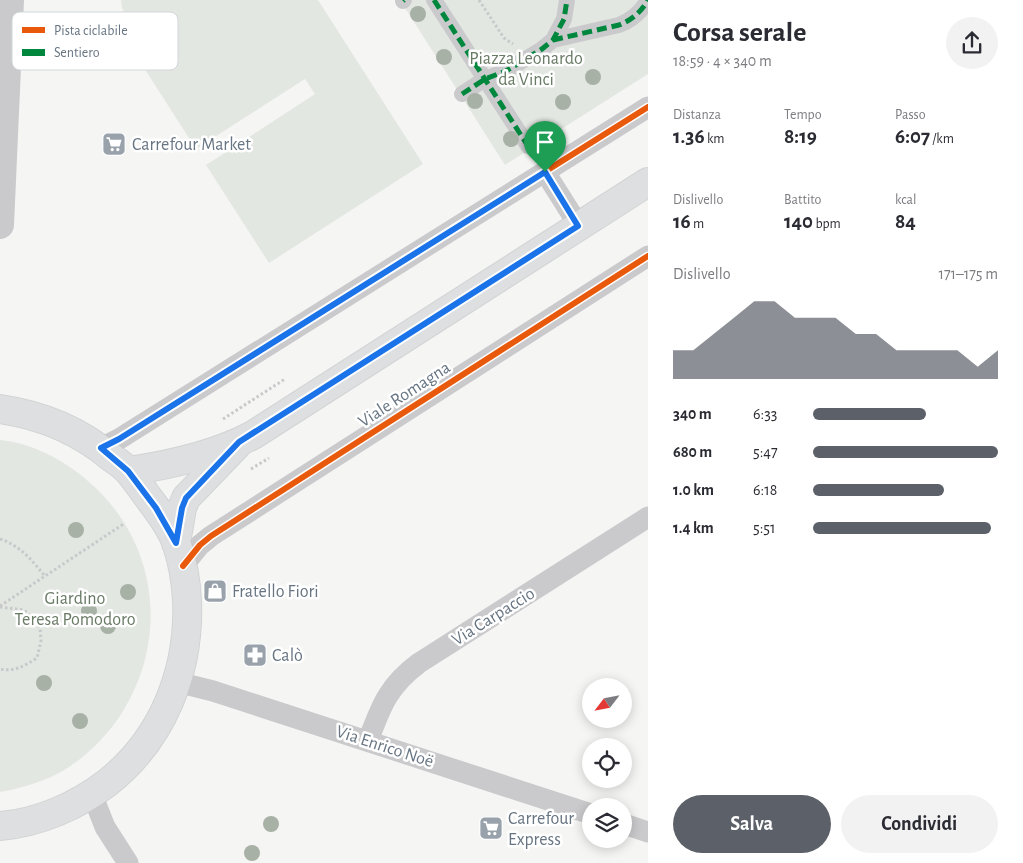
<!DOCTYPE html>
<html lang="it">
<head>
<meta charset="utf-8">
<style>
	:root { --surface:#fff; --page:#f2f2f3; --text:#2b2b33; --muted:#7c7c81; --accent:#5c6169 }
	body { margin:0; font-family:"Alegreya Sans",sans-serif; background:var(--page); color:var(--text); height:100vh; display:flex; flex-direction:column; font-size:19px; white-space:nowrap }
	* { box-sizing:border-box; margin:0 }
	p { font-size:16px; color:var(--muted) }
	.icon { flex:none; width:28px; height:28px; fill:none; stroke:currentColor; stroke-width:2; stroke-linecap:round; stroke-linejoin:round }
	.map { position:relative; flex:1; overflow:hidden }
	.details { display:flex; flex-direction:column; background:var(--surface); width:375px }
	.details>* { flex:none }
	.needle { width:32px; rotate:238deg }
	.buttons { position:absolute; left:582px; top:678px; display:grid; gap:10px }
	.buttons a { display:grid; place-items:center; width:50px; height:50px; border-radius:50%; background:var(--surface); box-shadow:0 2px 12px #0003; font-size:25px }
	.pin { position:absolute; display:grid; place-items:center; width:42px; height:42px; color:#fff; margin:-51px -21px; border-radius:50% 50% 50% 0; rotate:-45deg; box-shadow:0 0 5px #0007 }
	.pin .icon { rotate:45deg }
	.round { display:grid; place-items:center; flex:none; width:52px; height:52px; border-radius:26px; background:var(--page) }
	.headline { display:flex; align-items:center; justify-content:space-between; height:85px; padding:0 25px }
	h1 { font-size:28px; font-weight:700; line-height:38px }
	.metrics { display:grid; grid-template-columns:repeat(3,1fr); gap:8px; height:85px; padding:5px 25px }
	.metrics div { display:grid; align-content:center }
	.metrics b { font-size:21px; font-weight:700 }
	.metrics small { font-size:14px; font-weight:400 }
	.metrics p { font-size:14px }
	.chart { height:140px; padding:10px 25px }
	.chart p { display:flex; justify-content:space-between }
	.chart svg { width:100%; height:90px; margin-top:5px; fill:var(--accent); opacity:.7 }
	.button { display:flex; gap:10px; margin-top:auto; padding:10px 25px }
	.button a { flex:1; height:58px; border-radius:30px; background:var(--accent); color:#fff; font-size:20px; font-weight:700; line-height:58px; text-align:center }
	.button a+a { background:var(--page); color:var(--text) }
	ul { padding:0 25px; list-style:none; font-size:16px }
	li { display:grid; grid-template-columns:80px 60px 1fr; align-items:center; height:38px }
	li i { height:12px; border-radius:6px; background:var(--accent) }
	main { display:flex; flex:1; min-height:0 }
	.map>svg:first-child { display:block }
	.green { fill:#e3e7e2 }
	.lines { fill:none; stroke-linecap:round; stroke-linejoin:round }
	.secondary-casing { stroke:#d2d3d4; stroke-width:30 }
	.path { stroke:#c8c9ca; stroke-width:3; stroke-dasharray:2.5 2.5; stroke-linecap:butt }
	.pedestrian { stroke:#cacacc; stroke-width:16 }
	.minor { stroke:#cacacc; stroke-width:21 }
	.tertiary { stroke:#cacacc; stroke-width:28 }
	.secondary { stroke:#dedfe0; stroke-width:28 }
	.quiet { stroke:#00873e; stroke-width:5; stroke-dasharray:10 5; stroke-linecap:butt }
	.cycleway-casing { stroke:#fff; stroke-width:9 }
	.cycleway { stroke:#e8590c; stroke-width:6 }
	.tree { fill:#a8b1a5 }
	.route-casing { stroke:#fff; stroke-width:10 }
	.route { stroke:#1a73e8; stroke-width:6 }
	.labels { text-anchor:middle; stroke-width:5; stroke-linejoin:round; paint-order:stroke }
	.park-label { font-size:18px; fill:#697a65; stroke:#fff }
	.poi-label { font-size:18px; fill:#677583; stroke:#fff; text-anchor:start }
	.street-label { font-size:18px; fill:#677583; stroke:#fff }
	.key { fill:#fff; stroke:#d1d6da; stroke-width:1 }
	.key-label { font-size:14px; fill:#677583 }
</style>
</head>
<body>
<main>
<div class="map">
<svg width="648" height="863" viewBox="0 0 648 863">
	<rect width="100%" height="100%" fill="#f5f5f4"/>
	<path class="green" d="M121 0H318L423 164 269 263 206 165 315 94 305 79 196 149 119 29 135 30 122 8Z
		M400 0H648V74L505 165Z
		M0 440C32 443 64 460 88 481 162 544 171 650 112 727 96 747 75 766 51 777 34 784 18 789 0 792Z"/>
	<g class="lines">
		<g class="secondary-casing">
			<path id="secondary" d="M0 409C42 415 79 430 112 458 118 462 125 467 129 472 137 481 143 491 150 500 160 513 172 529 177 545 183 563 186 581 187 600 190 671 163 739 107 783 77 806 38 823 0 826
				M129 471C169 465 216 455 253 435L648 182
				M176 543 182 508 186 498 237 445"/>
		</g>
		<path class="path" d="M479 0 504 38 513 44
			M223 419 285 379
			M251 469 269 458
			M0 539C19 545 32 560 44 575
			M0 606 125 523
			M0 607 24 610 34 620 40 628 41 641 37 658C24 666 15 672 0 669"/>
		<path class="pedestrian" d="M434 0 528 146
			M403 1 404 0
			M553 40 619 25C632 20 641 12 648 0
			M462 94 485 79 506 71 542 49 553 40 564 19 567 0"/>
		<path class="minor" d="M545 172 579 226
			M101 448 119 439 648 107
			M183 566 200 545 211 536 648 256
			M177 682 213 691 591 814
			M368 741C381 706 388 686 419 663L648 517
			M92 794 105 827 128 863
			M624 824 648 832"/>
		<path class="tertiary" d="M0 225 10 0"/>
		<use href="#secondary" class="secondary"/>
		<path class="quiet" d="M434 0 528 146
			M403 1 404 0
			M553 40 619 25C632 20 641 12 648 0
			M462 94 485 79 506 71 542 49 553 40 564 19 567 0"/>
		<g class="cycleway-casing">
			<path id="cycleway" d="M101 448 119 439 648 107
				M183 566 200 545 211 536 648 256"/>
		</g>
		<use href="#cycleway" class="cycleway"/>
	</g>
	<g class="tree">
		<circle cx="418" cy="14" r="8"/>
		<circle cx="444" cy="57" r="8"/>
		<circle cx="593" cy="77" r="8"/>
		<circle cx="475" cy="101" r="8"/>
		<circle cx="563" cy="102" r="8"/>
		<circle cx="511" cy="139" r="8"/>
		<circle cx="76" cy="530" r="8"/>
		<circle cx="128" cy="592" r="8"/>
		<circle cx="89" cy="611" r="8"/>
		<circle cx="108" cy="626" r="8"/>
		<circle cx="44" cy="683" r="8"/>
		<circle cx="80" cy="721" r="8"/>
		<circle cx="271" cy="824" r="8"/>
		<circle cx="252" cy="853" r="8"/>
	</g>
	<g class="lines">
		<g class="route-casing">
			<path id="route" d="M545 172 578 226 239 442 186 498 182 508 176 543 156 508 128 471 101 448 119 439Z"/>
		</g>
		<use href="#route" class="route"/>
	</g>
	<defs>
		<g id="supermarket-square" transform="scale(1.25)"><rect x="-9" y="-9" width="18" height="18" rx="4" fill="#99a2ab" stroke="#fff"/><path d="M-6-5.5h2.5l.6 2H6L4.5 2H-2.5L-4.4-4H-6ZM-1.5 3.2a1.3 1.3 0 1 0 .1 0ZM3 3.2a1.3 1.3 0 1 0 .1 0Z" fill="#fff"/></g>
		<g id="shop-square" transform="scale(1.25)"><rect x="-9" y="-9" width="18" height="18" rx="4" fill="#99a2ab" stroke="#fff"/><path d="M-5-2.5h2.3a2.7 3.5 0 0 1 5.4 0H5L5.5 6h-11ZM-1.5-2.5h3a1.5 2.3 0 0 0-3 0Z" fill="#fff"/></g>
		<g id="pharmacy-square" transform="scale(1.25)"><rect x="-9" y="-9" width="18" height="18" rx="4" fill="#99a2ab" stroke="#fff"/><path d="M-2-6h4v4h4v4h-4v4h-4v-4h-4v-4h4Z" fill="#fff"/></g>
	</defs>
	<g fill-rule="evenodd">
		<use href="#supermarket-square" x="114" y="144"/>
		<use href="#shop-square" x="215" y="591"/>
		<use href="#pharmacy-square" x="255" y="655"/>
		<use href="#supermarket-square" x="491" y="828"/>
	</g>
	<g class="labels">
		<g class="park-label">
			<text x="526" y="64">Piazza Leonardo<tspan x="526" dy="21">da Vinci</tspan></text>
			<text x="75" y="604">Giardino<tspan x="75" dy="21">Teresa Pomodoro</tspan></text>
		</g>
		<g class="poi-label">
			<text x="132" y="150">Carrefour Market</text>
			<text x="232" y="597">Fratello Fiori</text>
			<text x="272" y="661">Calò</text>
			<text x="508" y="824">Carrefour<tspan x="508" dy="21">Express</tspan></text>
		</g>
		<g class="street-label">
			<text transform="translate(404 394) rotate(-33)" y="6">Viale Romagna</text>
			<text transform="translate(493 616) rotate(-32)" y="6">Via Carpaccio</text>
			<text transform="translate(385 746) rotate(18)" y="6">Via Enrico Noë</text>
		</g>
	</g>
	<rect x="12" y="12" width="166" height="58" rx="8" class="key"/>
	<rect x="22" y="27" width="23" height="6" fill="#e8590c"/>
	<rect x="22" y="49" width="23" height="7" fill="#00873e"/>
	<g class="key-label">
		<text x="54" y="35">Pista ciclabile</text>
		<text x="54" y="57">Sentiero</text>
	</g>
</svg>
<div class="buttons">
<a><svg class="needle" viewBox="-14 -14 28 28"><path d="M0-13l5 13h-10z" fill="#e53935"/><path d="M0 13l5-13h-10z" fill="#7c7c81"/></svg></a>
<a><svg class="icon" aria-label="locate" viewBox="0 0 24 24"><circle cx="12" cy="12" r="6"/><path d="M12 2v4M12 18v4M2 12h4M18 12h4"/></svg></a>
<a><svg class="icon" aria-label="layers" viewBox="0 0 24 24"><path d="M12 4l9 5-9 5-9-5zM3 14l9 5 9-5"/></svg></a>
</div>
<div class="pin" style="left:545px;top:172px;background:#1e9e55"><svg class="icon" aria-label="arrive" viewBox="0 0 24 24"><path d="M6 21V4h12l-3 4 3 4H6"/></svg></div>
</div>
<section class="details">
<div class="headline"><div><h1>Corsa serale</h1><p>18:59 · 4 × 340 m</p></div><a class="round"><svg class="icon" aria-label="share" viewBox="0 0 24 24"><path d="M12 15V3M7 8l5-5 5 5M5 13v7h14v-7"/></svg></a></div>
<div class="metrics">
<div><p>Distanza</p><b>1.36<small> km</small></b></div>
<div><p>Tempo</p><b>8:19</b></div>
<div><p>Passo</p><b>6:07<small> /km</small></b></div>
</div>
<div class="metrics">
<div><p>Dislivello</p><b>16<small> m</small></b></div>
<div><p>Battito</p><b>140<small> bpm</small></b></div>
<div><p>kcal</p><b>84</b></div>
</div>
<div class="chart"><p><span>Dislivello</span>171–175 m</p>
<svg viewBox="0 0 160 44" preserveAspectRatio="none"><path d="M0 44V30L10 30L20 22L30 14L40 6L50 6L60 14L70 14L80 14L90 22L100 22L110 30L120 30L130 30L140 30L150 38L160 30V44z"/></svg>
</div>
<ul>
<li><b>340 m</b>6:33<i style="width:61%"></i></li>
<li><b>680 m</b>5:47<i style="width:100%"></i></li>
<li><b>1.0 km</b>6:18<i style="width:71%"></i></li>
<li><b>1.4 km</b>5:51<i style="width:96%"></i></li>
</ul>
<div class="button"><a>Salva</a><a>Condividi</a></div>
</section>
</main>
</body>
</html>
